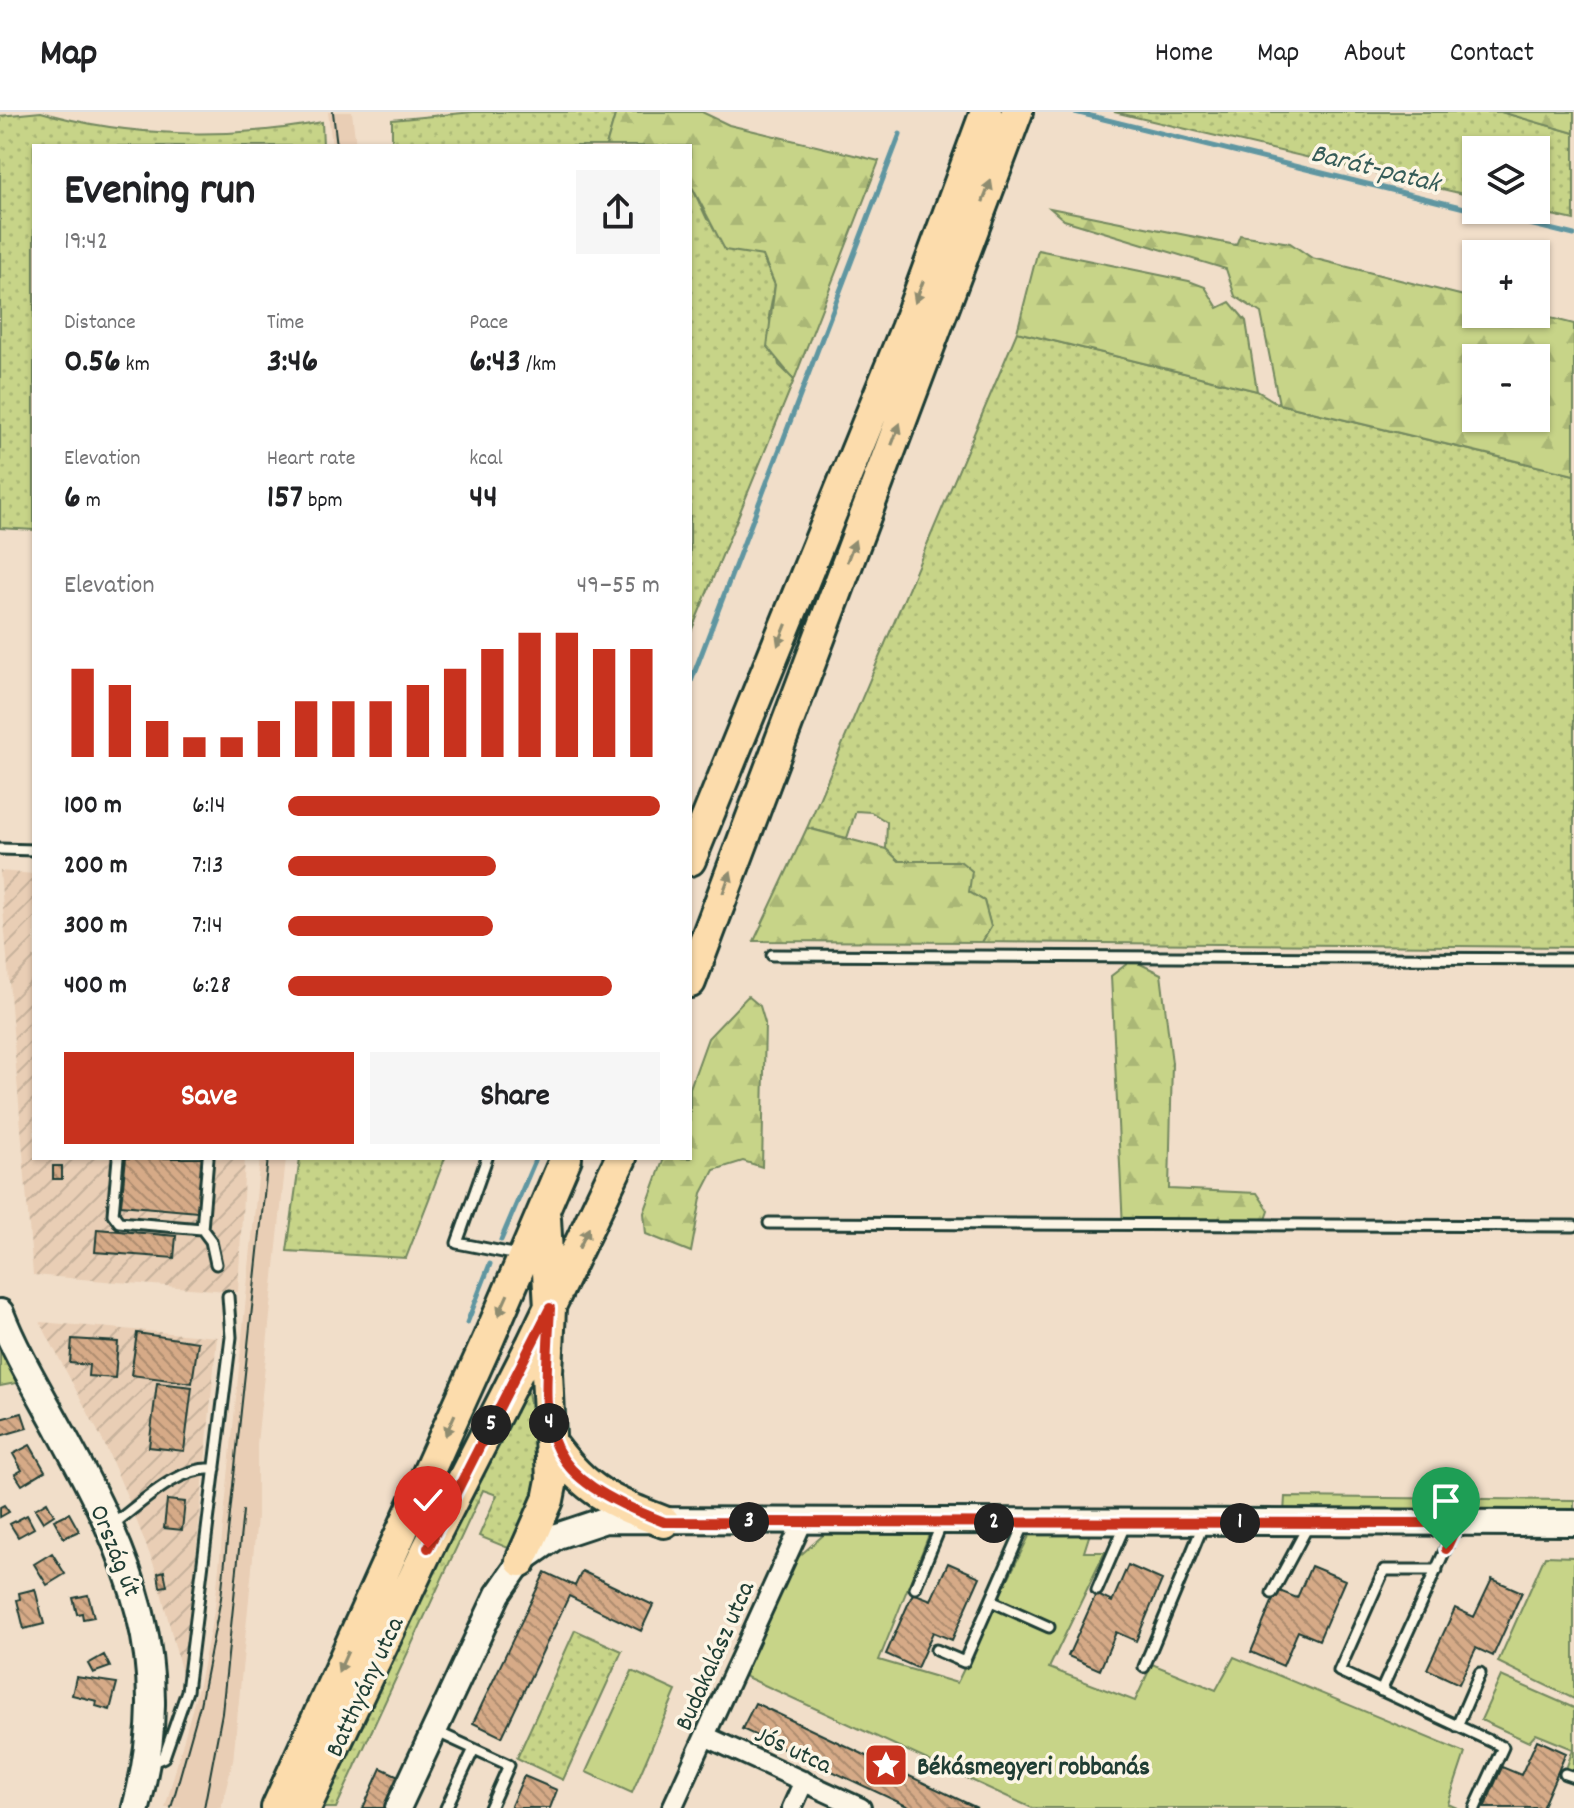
<!DOCTYPE html>
<html lang="en">
<head>
<meta charset="utf-8">
<style>
	:root { --surface:#fff; --page:#f6f6f6; --text:#202124; --muted:#757577; --line:#e0e0e0; --accent:#c8321e }
	body { margin:0; font-family:Dekko,sans-serif; background:var(--page); color:var(--text); height:100vh; display:flex; flex-direction:column; font-size:30px; white-space:nowrap }
	* { box-sizing:border-box; margin:0 }
	p { font-size:26px; color:var(--muted) }
	.icon { flex:none; width:44px; height:44px; fill:none; stroke:currentColor; stroke-width:2; stroke-linecap:round; stroke-linejoin:round }
	.map { position:relative; flex:1; overflow:hidden }
	.side { position:absolute; left:32px; top:32px; width:660px; height:1016px; display:flex; flex-direction:column; background:var(--surface); border-radius:0px; box-shadow:0 2px 6px #0004 }
	.side>* { flex:none }
	.controls { position:absolute; left:1462px; top:24px; display:grid; gap:16px }
	.controls a { display:grid; place-items:center; width:88px; height:88px; border-radius:0px; background:var(--surface); box-shadow:0 2px 6px #0004; font-size:40px }
	.pin { position:absolute; display:grid; place-items:center; width:68px; height:68px; color:#fff; margin:-82px -34px; border-radius:50% 50% 50% 0; rotate:-45deg; box-shadow:0 0 8px #0007 }
	.pin .icon { rotate:45deg }
	.km { position:absolute; width:40px; height:40px; margin:-20px; border-radius:50%; background:#222; color:#fff; font-size:22px; line-height:40px; text-align:center }
	.round { display:grid; place-items:center; flex:none; width:84px; height:84px; border-radius:0px; background:var(--page) }
	.headline { display:flex; align-items:center; justify-content:space-between; height:136px; padding:0 32px }
	h1 { font-size:44px; font-weight:700; line-height:60px }
	.figures { display:grid; grid-template-columns:repeat(3,1fr); gap:12px; height:136px; padding:8px 32px }
	.figures div { display:grid; align-content:center }
	.figures b { font-size:34px; font-weight:700 }
	.figures small { font-size:22px; font-weight:400 }
	.figures p { font-size:22px }
	.chart { height:224px; padding:16px 32px }
	.chart p { display:flex; justify-content:space-between }
	.chart svg { width:100%; height:144px; margin-top:8px; stroke:var(--accent); stroke-width:6 }
	.button { display:flex; gap:16px; margin-top:auto; padding:16px 32px }
	.button a { flex:1; height:92px; border-radius:0px; background:var(--accent); color:#fff; font-size:32px; font-weight:700; line-height:92px; text-align:center }
	.button a+a { background:var(--page); color:var(--text) }
	ul { padding:0 32px; list-style:none; font-size:26px }
	li { display:grid; grid-template-columns:128px 96px 1fr; align-items:center; height:60px }
	li i { height:20px; border-radius:10px; background:var(--accent) }
	header { display:flex; align-items:center; gap:48px; box-sizing:border-box; height:112px; padding:0 40px; background:var(--surface); border-bottom:2px solid var(--line) }
	header strong { font-size:38px }
	nav { display:flex; gap:44px; margin-inline-start:auto; font-size:28px }
	.map>svg:first-child { display:block }
	.built { fill:#e9ceb5 }
	.industrial { fill:url(#industrial-furrows) }
	.grass { fill:url(#grass-dots); stroke:#73885e; stroke-width:2 }
	.forest { fill:url(#forest-firs); stroke:#73885e; stroke-width:2; fill-rule:evenodd }
	.park { fill:#c7d488; stroke:#73885e; stroke-width:2 }
	.lines { fill:none; stroke-linecap:round; stroke-linejoin:round }
	.stream { stroke:#5e96a1; stroke-width:5 }
	.building { fill:url(#building-back-hatch); stroke:#1f3d34; stroke-width:2 }
	.service-casing { stroke:#1f3d34; stroke-width:15 }
	.minor-casing { stroke:#1f3d34; stroke-width:24 }
	.tertiary-casing { stroke:#1f3d34; stroke-width:30 }
	.secondary-casing { stroke:#1f3d34; stroke-width:32 }
	.primary-casing { stroke:#1f3d34; stroke-width:36 }
	.service { stroke:#fcf5e5; stroke-width:9 }
	.minor { stroke:#fcf5e5; stroke-width:18 }
	.tertiary { stroke:#fcf5e5; stroke-width:24 }
	.secondary { stroke:#fcf5e5; stroke-width:26 }
	.primary { stroke:#fcdcac; stroke-width:30 }
	.tram { stroke:#1f3d34; stroke-width:2 }
	.oneway { fill:#8e8c70 }
	.route-casing { stroke:#fff; stroke-width:16 }
	.route { stroke:#c8321e; stroke-width:10 }
	.labels { text-anchor:middle; stroke-width:7; stroke-linejoin:round; paint-order:stroke }
	.street-label { font-size:26px; fill:#1f3d34; stroke:#fcf5e5 }
	.poi-label { font-size:26px; font-weight:bold; fill:#1f3d34; stroke:#fcf5e5; text-anchor:start }
	.water-label { font-size:28px; font-style:italic; fill:#345b58; stroke:#fcf5e5 }
</style>
</head>
<body>
<header>
<strong>Map</strong>
<nav><a>Home</a><a>Map</a><a>About</a><a>Contact</a></nav>
</header>
<div class="map">
<svg width="1574" height="1696" viewBox="0 0 1574 1696">
	<defs>
		<pattern id="industrial-furrows" width="10" height="10" patternUnits="userSpaceOnUse" patternTransform="scale(2)"><rect width="10" height="10" fill="#e9ceb5"/><path d="M-1 1l2-2M0 10L10 0M9 11l2-2" fill="none" stroke="#c7b29c"/></pattern>
		<pattern id="grass-dots" width="8" height="8" patternUnits="userSpaceOnUse" patternTransform="scale(2)"><rect width="8" height="8" fill="#c7d488"/><path d="M2 2h.1M6 6h.1" fill="none" stroke="#aab776" stroke-width="1.8" stroke-linecap="round"/></pattern>
		<pattern id="forest-firs" width="22" height="20" patternUnits="userSpaceOnUse" patternTransform="scale(2)"><rect width="22" height="20" fill="#c7d488"/><path d="M5 1l3.5 6h-7zM16 11l3.5 6h-7z" fill="#aab776"/></pattern>
		<pattern id="building-back-hatch" width="6" height="6" patternUnits="userSpaceOnUse" patternTransform="scale(2)"><rect width="6" height="6" fill="#d6aa87"/><path d="M-1 5l2 2M0 0l6 6M5-1l2 2" fill="none" stroke="#ad8c6f"/></pattern>
	</defs>
	<rect width="100%" height="100%" fill="#f1dec9"/>
	<filter id="ink" filterUnits="userSpaceOnUse"><feTurbulence type="fractalNoise" baseFrequency=".0125" numOctaves="2"/><feDisplacementMap in="SourceGraphic" scale="16" xChannelSelector="R" yChannelSelector="G"/><feConvolveMatrix kernelMatrix="1 2 1 2 8 2 1 2 1" color-interpolation-filters="sRGB"/></filter>
	<g filter="url(#ink)">
		<path class="built" d="M328 0H352L356 34H332Z
			M260 1046H286L257 1332V1405L233 1649 221 1696H165L199 1572 215 1495Z"/>
		<path class="industrial" d="M0 759 34 762V1046H245L238 1180 33 1163Z
			M40 1210 217 1225 184 1570 155 1456 127 1384 104 1331Z"/>
		<path class="grass" d="M41 0C129 26 232 27 322 10L323 34H34V418L0 416V4Z
			M473 0H616L606 34H392V8Z
			M1114 0H1501L1574 21V108L1530 98H1536V38H1476V85Z
			M690 71 707 107 762 144 775 173 769 204 779 253 794 268 690 522Z
			M1017 220 1257 279 1279 292 1574 363V835L982 830 991 815 984 789 969 780 960 749H899L886 737 887 710 871 700 856 699 847 726 807 716Z
			M300 1046H445L406 1146 287 1139Z
			M527 1271 539 1360 513 1438 479 1424 497 1383 483 1378 336 1696H322L471 1373Z
			M575 1518 622 1539 563 1668 517 1646Z"/>
		<path class="forest" d="M616 0H702L729 13 879 49 794 268 767 235 775 173 763 144 725 138 690 71V34H606Z
			M1501 0H1574V21Z
			M1050 96 1236 133 1240 123 1290 131 1312 146 1476 187V202H1535L1574 212V363L1279 292 1261 201 1235 184 1226 157 1064 108ZM1536 246V306H1476V246Z
			M1038 138 1189 169 1205 175 1218 196 1230 190 1246 209 1257 279 1017 220Z
			M807 716 886 737 899 749H960L972 759 969 780 984 789 991 815 982 830 754 829Z
			M1132 848 1161 862 1172 951 1169 1077 1257 1081 1269 1099 1262 1119 1123 1116 1111 864Z
			M748 884 760 894 765 911 762 1055 743 1049 714 1058 702 1081 691 1140 646 1122 644 1101 664 1046H690V976L708 926Z
			M0 1225 16 1271 0 1274Z"/>
		<path class="park" d="M1285 1385 1574 1388V1402L1284 1401Z
			M828 1419 930 1420 879 1548 957 1571 1030 1422 1090 1421 1084 1440H1105L1049 1556 1135 1589 1152 1552 1216 1578 1234 1545 1465 1641 1448 1692 1457 1696H1032L740 1562 789 1453Z
			M1545 1444 1574 1445V1587L1498 1550Z
			M632 1559 676 1579 632 1681 586 1660Z
			M1501 1564 1574 1596V1660L1566 1657 1573 1637 1536 1622 1529 1630 1481 1608Z"/>
		<g class="lines">
			<path class="stream" d="M1075 0 1574 123
				M690 572 900 22
				M501 1128 536 1046
				M467 1211 490 1152"/>
		</g>
		<path class="building" d="M126 1046H202L197 1100 121 1093Z
			M53 1054H62V1067H53Z
			M97 1117 176 1124 174 1146 95 1140Z
			M137 1221 198 1230 192 1271 131 1263Z
			M72 1227 118 1230 115 1266 88 1264 89 1253 70 1251Z
			M157 1271 192 1275 184 1339 149 1335Z
			M22 1301 27 1316 0 1324V1307Z
			M30 1333 45 1359 22 1373 15 1362 22 1358 13 1342Z
			M167 1388 185 1390 182 1418 164 1416Z
			M47 1390 54 1403 43 1410 35 1397Z
			M4 1393 9 1400 0 1405V1395Z
			M69 1401 79 1419 64 1426 54 1408Z
			M27 1403 34 1416 18 1425 10 1412Z
			M52 1441 65 1462 47 1473 34 1452Z
			M948 1451 980 1465 952 1528 933 1520 917 1556 886 1542 913 1481 931 1488Z
			M1128 1453 1162 1468 1136 1529 1116 1520 1100 1558 1068 1544 1096 1482 1112 1490Z
			M1311 1454 1345 1468 1319 1528 1298 1519 1283 1554 1251 1540 1277 1478 1297 1486Z
			M164 1459 167 1474 160 1475 158 1461Z
			M582 1459 653 1493 641 1519 569 1484 502 1625 473 1611 545 1460 575 1474Z
			M1492 1467 1522 1480 1493 1544 1476 1536 1459 1572 1427 1557 1455 1496 1474 1505Z
			M35 1477 44 1512 24 1517 17 1488 20 1487 19 1481Z
			M88 1483 94 1505 83 1507 82 1501 77 1502 73 1486Z
			M104 1543 110 1555 93 1561 88 1552Z
			M76 1565 117 1571 110 1598 96 1594 97 1589 72 1583Z
			M755 1591 886 1653 977 1696H911L742 1617Z
			M1537 1628 1566 1641 1542 1696H1484L1502 1655 1521 1663Z
			M381 1656 401 1665 387 1696H363Z
			M524 1664 557 1678 550 1696H510Z"/>
		<g class="lines">
			<g class="service-casing">
				<path id="service" d="M0 737 34 738
					M772 843 1574 847
					M118 1046 113 1102 119 1110 202 1117 211 1129 216 1152
					M487 1046 457 1131 518 1143
					M769 1111 1574 1114
					M202 1117 208 1046
					M112 1413C141 1392 177 1354 215 1357
					M1437 1458H1384L1339 1559 1503 1635 1475 1696
					M915 1476 942 1411
					M1097 1478 1126 1411
					M1272 1481 1308 1414
					M991 1489 1049 1515
					M936 1538 964 1550 1025 1411
					M1144 1555 1204 1411
					M1381 1579 1456 1414
					M1457 1614 1480 1561
					M435 1619 509 1653 490 1696
					M150 1651 164 1645 187 1579 231 1225 228 1184
					M1565 1662 1574 1665
					M446 1696 474 1637"/>
			</g>
			<g class="minor-casing">
				<path id="minor" d="M705 1624 861 1696
					M672 1696 802 1411
					M792 1696 804 1669"/>
			</g>
			<g class="tertiary-casing">
				<path id="tertiary" d="M398 1696 498 1482 521 1449 557 1424 605 1408 1574 1411"/>
			</g>
			<g class="secondary-casing">
				<path id="secondary" d="M0 1201C16 1242 40 1281 61 1320 131 1449 176 1547 136 1696"/>
			</g>
			<g class="primary-casing">
				<path id="primary" d="M690 748 906 217 986 0
					M690 870 1017 0
					M553 1334C588 1381 610 1389 664 1410
					M521 1449 548 1388 552 1368 547 1260 550 1196 545 1106
					M277 1696 488 1228 566 1046
					M305 1696 428 1436 532 1232 621 1046"/>
			</g>
			<use href="#service" class="service"/>
			<use href="#minor" class="minor"/>
			<use href="#tertiary" class="tertiary"/>
			<use href="#secondary" class="secondary"/>
			<use href="#primary" class="primary"/>
			<path class="tram" d="M333 0 337 34
				M171 1696 200 1593 221 1486 268 1046
				M204 1696 222 1601 243 1399"/>
		</g>
		<defs><path id="oneway-solid" d="M-6-.8H1V-3.2L6.5 0L1 3.2V.8H-6Z" transform="scale(2)"/></defs>
		<g class="oneway">
			<use href="#oneway-solid" transform="translate(987 79) rotate(-69)"/>
			<use href="#oneway-solid" transform="translate(919 180) rotate(111)"/>
			<use href="#oneway-solid" transform="translate(896 322) rotate(-69)"/>
			<use href="#oneway-solid" transform="translate(851 439) rotate(-69)"/>
			<use href="#oneway-solid" transform="translate(782 523) rotate(112)"/>
			<use href="#oneway-solid" transform="translate(727 770) rotate(-70)"/>
			<use href="#oneway-solid" transform="translate(584 1126) rotate(-64)"/>
			<use href="#oneway-solid" transform="translate(503 1193) rotate(114)"/>
			<use href="#oneway-solid" transform="translate(450 1313) rotate(114)"/>
			<use href="#oneway-solid" transform="translate(343 1550) rotate(114)"/>
		</g>
	</g>
	<g class="lines" filter="url(#ink)">
		<g class="route-casing">
			<path id="route" d="M428 1436 550 1196C543 1326 533 1359 664 1410L1458 1411 1446 1437"/>
		</g>
		<use href="#route" class="route"/>
	</g>
	<defs>
		<g id="sight-square" transform="scale(2.3)"><rect x="-9" y="-9" width="18" height="18" rx="4" fill="#c8321e" stroke="#fcf5e5"/><path d="M0-6L1.8-2.2L6-1.7L2.9 1.2L3.7 5.4L0 3.3L-3.7 5.4L-2.9 1.2L-6-1.7L-1.8-2.2Z" fill="#fff"/></g>
	</defs>
	<g fill-rule="evenodd">
		<use href="#sight-square" x="886" y="1653"/>
	</g>
	<g class="labels">
		<g class="street-label">
			<text transform="translate(117 1438) rotate(68)" y="9">Ország út</text>
			<text transform="translate(713 1543) rotate(-66)" y="9">Budakalász utca</text>
			<text transform="translate(363 1574) rotate(-65)" y="9">Batthyány utca</text>
			<text transform="translate(794 1636) rotate(25)" y="9">Jós utca</text>
		</g>
		<g class="poi-label">
			<text x="917" y="1662">Békásmegyeri robbanás</text>
		</g>
		<g class="water-label">
			<text transform="translate(1376 54) rotate(14)" y="10">Barát-patak</text>
		</g>
	</g>
</svg>
<div class="controls">
<a><svg class="icon" aria-label="layers" viewBox="0 0 24 24"><path d="M12 4l9 5-9 5-9-5zM3 14l9 5 9-5"/></svg></a>
<a>+</a>
<a>−</a>
</div>
<div class="pin" style="left:1446px;top:1437px;background:#1e9e55"><svg class="icon" aria-label="arrive" viewBox="0 0 24 24"><path d="M6 21V4h12l-3 4 3 4H6"/></svg></div>
<div class="pin" style="left:428px;top:1436px;background:#d93025"><svg class="icon" aria-label="check" viewBox="0 0 24 24"><path d="M5 12l5 5 9-10"/></svg></div>
<b class="km" style="left:1240px;top:1411px">1</b>
<b class="km" style="left:994px;top:1411px">2</b>
<b class="km" style="left:749px;top:1410px">3</b>
<b class="km" style="left:549px;top:1311px">4</b>
<b class="km" style="left:491px;top:1313px">5</b>
<section class="side">
<div class="headline"><div><h1>Evening run</h1><p>19:42</p></div><a class="round"><svg class="icon" aria-label="share" viewBox="0 0 24 24"><path d="M12 15V3M7 8l5-5 5 5M5 13v7h14v-7"/></svg></a></div>
<div class="figures">
<div><p>Distance</p><b>0.56<small> km</small></b></div>
<div><p>Time</p><b>3:46</b></div>
<div><p>Pace</p><b>6:43<small> /km</small></b></div>
</div>
<div class="figures">
<div><p>Elevation</p><b>6<small> m</small></b></div>
<div><p>Heart rate</p><b>157<small> bpm</small></b></div>
<div><p>kcal</p><b>44</b></div>
</div>
<div class="chart"><p><span>Elevation</span>49–55 m</p>
<svg viewBox="0 0 160 44" preserveAspectRatio="none"><path d="M5 44V17M15 44V22M25 44V33M35 44V38M45 44V38M55 44V33M65 44V27M75 44V27M85 44V27M95 44V22M105 44V17M115 44V11M125 44V6M135 44V6M145 44V11M155 44V11"/></svg>
</div>
<ul>
<li><b>100 m</b>6:14<i style="width:100%"></i></li>
<li><b>200 m</b>7:13<i style="width:56%"></i></li>
<li><b>300 m</b>7:14<i style="width:55%"></i></li>
<li><b>400 m</b>6:28<i style="width:87%"></i></li>
</ul>
<div class="button"><a>Save</a><a>Share</a></div>
</section>
</div>
</body>
</html>
